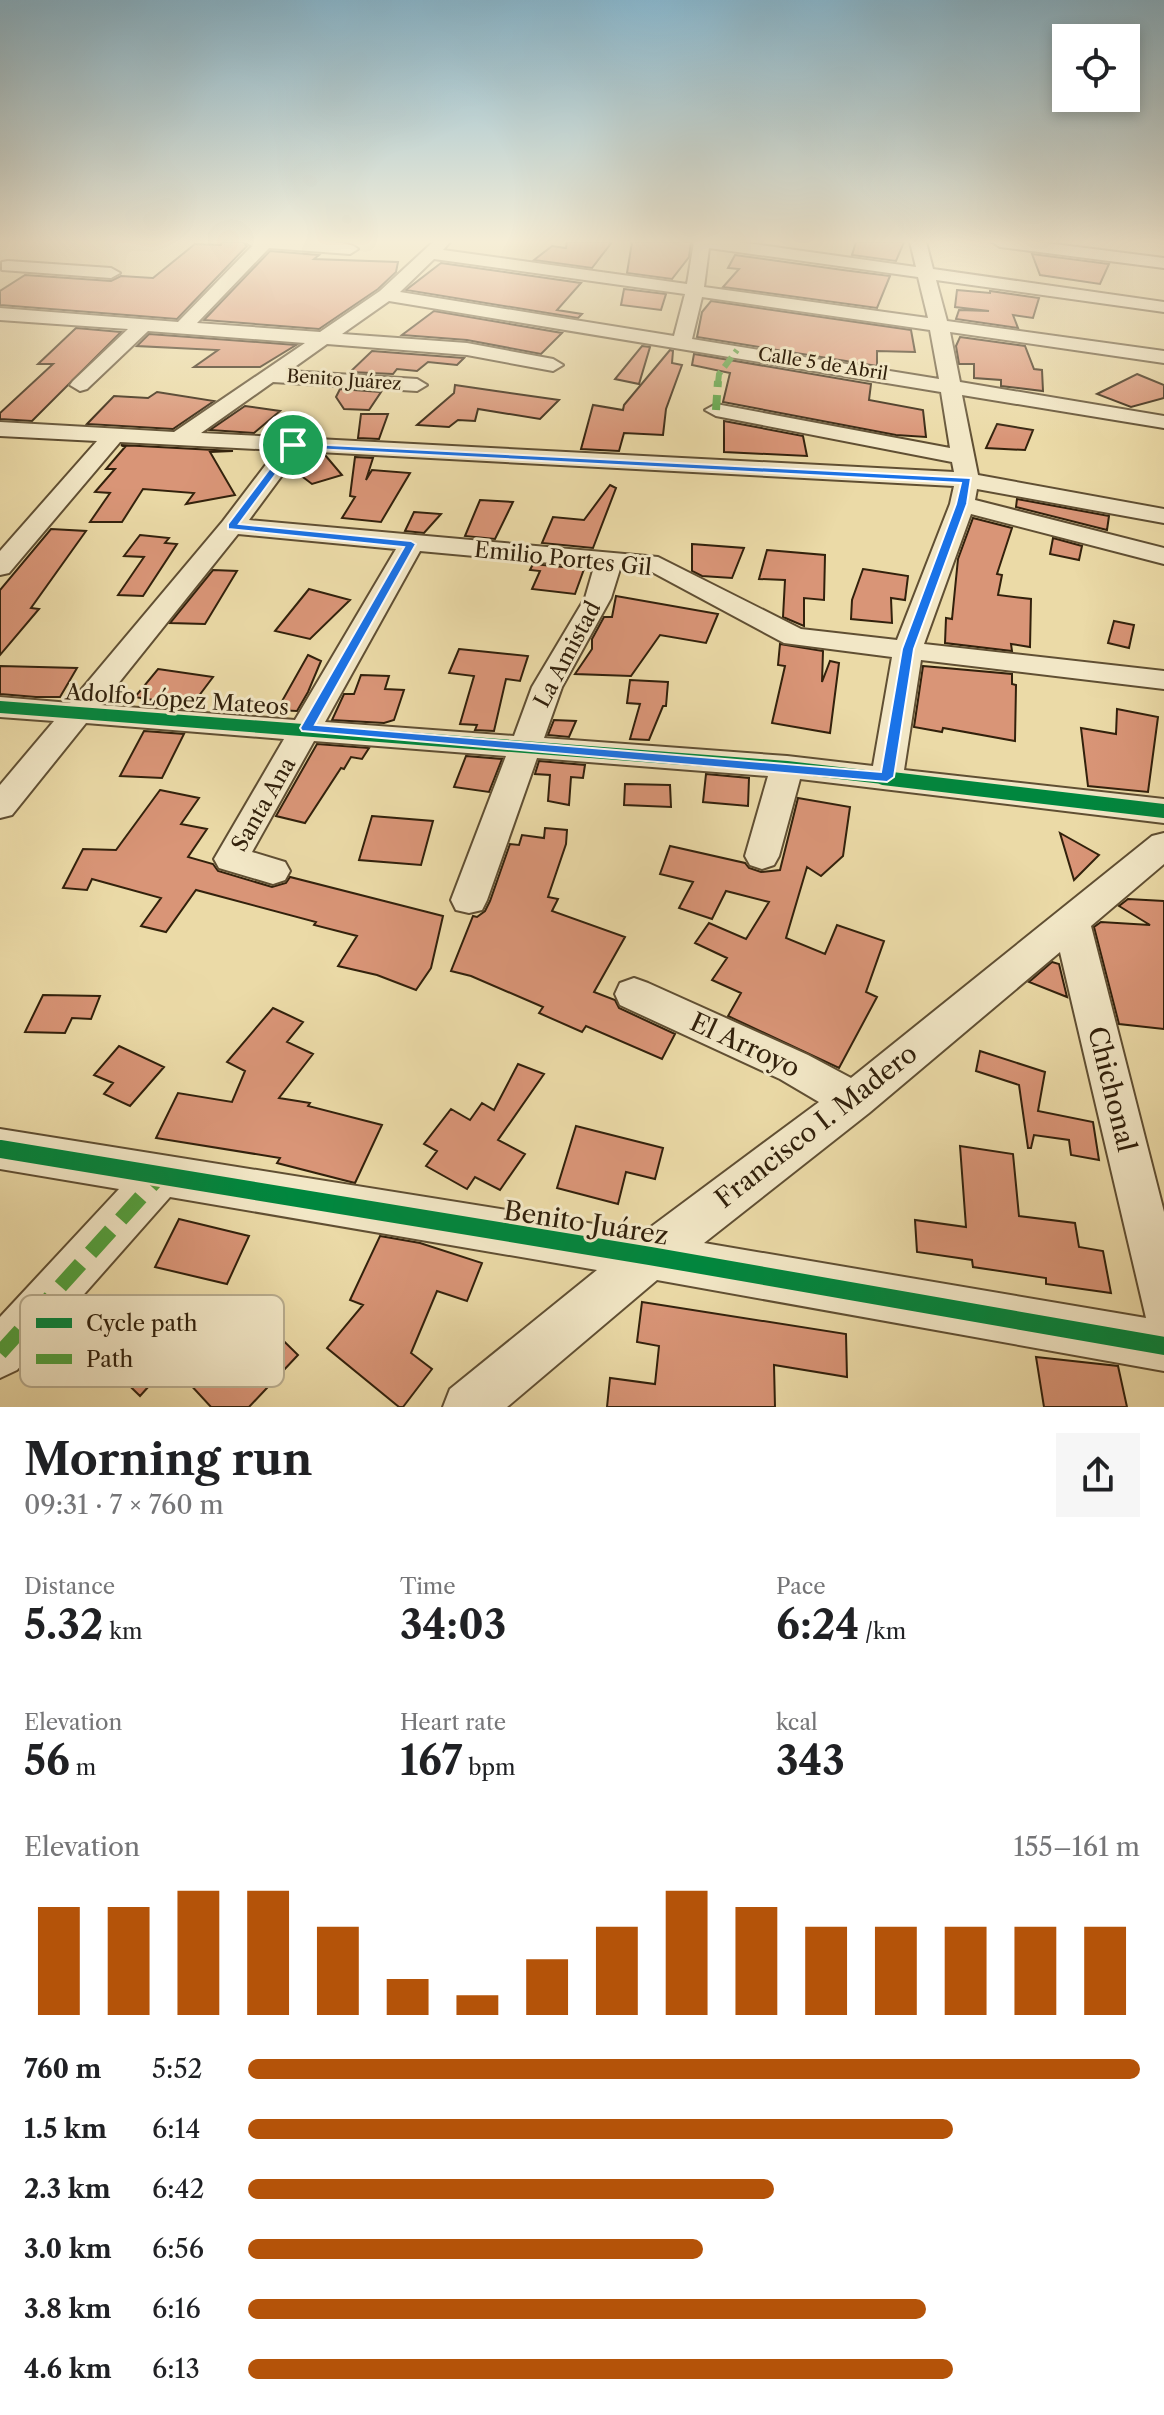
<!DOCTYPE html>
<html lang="en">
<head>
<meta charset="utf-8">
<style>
	:root { --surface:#fff; --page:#f6f6f6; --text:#202124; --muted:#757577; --accent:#b45309 }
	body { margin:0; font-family:"Libre Caslon Text",serif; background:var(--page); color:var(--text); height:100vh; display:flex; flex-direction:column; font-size:30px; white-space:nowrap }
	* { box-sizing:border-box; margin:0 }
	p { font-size:26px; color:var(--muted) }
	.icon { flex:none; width:44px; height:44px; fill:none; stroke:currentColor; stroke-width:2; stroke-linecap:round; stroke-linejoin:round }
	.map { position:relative; height:1407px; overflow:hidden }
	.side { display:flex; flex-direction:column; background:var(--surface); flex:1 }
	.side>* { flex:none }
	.tools { position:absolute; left:1052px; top:24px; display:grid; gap:16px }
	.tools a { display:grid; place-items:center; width:88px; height:88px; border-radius:0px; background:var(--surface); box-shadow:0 4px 12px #0003; font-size:40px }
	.pin { position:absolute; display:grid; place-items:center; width:68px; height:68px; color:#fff; margin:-34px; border:4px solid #fff; border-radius:50%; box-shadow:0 2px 8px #0007 }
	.round { display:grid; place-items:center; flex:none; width:84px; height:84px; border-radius:0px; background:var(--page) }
	.head { display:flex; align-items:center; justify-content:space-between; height:136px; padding:0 24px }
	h1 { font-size:44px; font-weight:800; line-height:60px }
	.metrics { display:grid; grid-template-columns:repeat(3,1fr); gap:12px; height:136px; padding:8px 24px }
	.metrics div { display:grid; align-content:center }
	.metrics b { font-size:40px; font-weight:800 }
	.metrics small { font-size:22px; font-weight:400 }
	.metrics p { font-size:22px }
	.chart { height:224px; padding:16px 24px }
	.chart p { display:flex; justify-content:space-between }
	.chart svg { width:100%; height:144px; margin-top:8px; stroke:var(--accent); stroke-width:6 }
	ul { padding:0 24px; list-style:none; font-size:26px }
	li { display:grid; grid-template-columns:128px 96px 1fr; align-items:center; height:60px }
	li i { height:20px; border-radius:10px; background:var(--accent) }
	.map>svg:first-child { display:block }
	.building { fill:#d99577; stroke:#32210c; stroke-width:2 }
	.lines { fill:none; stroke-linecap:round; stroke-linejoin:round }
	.minor-casing { stroke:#604f33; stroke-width:4 }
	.minor { fill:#f2e7c6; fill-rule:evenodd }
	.quiet-far2 { stroke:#52a23e; stroke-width:6; stroke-dasharray:12 6; stroke-linecap:butt }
	.quiet-far1 { stroke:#52a23e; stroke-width:8; stroke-dasharray:15 8; stroke-linecap:butt }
	.quiet { stroke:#52a23e; stroke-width:15; stroke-dasharray:30 15; stroke-linecap:butt }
	.cycleway-far2-casing { stroke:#f2e7c6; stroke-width:17 }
	.cycleway-far1-casing { stroke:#f2e7c6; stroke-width:19 }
	.cycleway-casing { stroke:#f2e7c6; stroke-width:23 }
	.cycleway-far2 { stroke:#00873e; stroke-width:12 }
	.cycleway-far1 { stroke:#00873e; stroke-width:14 }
	.cycleway { stroke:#00873e; stroke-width:18 }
	.route { fill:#1a73e8; stroke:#fff; stroke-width:2; fill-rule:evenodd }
	.labels { text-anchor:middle; stroke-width:6; stroke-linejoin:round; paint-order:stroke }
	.far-street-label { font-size:18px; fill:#32210c; stroke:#f2e7c6 }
	.street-label { font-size:22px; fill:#32210c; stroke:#f2e7c6 }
	.near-street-label { font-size:26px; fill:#32210c; stroke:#f2e7c6 }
	.key { fill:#f2e7c6; stroke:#b8ac8e; stroke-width:2 }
	.key-label { font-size:22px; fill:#32210c }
</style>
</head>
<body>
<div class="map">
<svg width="1164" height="1407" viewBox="0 0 1164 1407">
	<rect width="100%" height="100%" fill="#ebdaa7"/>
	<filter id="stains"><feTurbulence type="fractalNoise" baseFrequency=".0025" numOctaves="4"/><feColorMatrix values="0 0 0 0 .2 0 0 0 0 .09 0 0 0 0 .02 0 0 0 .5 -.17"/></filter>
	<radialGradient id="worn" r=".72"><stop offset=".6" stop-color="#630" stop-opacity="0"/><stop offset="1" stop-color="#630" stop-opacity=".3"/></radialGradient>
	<path class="building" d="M221 242H243L247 246 177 319 0 305V291L25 275 111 281 121 276 153 278 195 244 221 245Z
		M567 242H612L592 268 534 260 552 246 566 248Z
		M632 242H691L689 257 672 279 627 273Z
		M856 242H904L896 261 852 255Z
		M270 251 319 255 314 259 398 262 396 272 378 289 319 329 204 320Z
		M1032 254 1109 264 1100 284 1040 275Z
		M735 255 843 270 890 276 877 308 723 287 739 269 728 268Z
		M441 263 581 283 557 310 582 314 578 318 406 290Z
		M624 289 666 294 661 310 621 305Z
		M957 290 990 293V291L1039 298 1033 318 1013 315 1018 328 956 319 959 310 989 311 955 307Z
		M711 301 911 330 915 352 877 351V366L697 337 702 312Z
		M434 311 562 333 541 354 467 340 402 335Z
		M76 328 121 332 32 421 0 419V413L53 364H38Z
		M149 334 296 345 260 367H194L218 350 137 346Z
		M960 337 1025 346 1034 369 1042 370 1043 391 1001 386V380L974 378V364H959L956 346Z
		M642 346 650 347 639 384 615 379Z
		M670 350 673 351 672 363 682 365 666 409 663 435 624 433 619 451 581 449 593 405 623 410 624 405Z
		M372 351 464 358 457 365 428 362 417 371 397 369 393 374 350 372Z
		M694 354 871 384 869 400 923 410 926 437 896 435 723 402 730 373 692 365Z
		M1137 374 1164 385V398L1131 407 1097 394Z
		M455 385 496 391 559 400 540 419 478 409 475 421 458 420 449 427 417 425 454 393Z
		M340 389 381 392 369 410 344 409 336 397Z
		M157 392 214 401 173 429 87 424 114 396 148 398Z
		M245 406 280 411 254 433 210 430Z
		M361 414H388L379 439 358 438Z
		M724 421 803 436 807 456 724 452Z
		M997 424 1033 430 1025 450 986 448Z
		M121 445 233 451 210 452 235 495 186 504 194 493 143 489 122 522H90L110 493 95 492 115 469H106L125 447Z
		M325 455 342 475 312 484 291 468 294 464Z
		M355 457 373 458 366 480 372 470 410 473 381 522 342 518 355 497 350 496Z
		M610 485 616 488 593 548 542 543 553 517 584 520Z
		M1017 499 1109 516 1107 530 1016 507Z
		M480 500 513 502 495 539 465 536Z
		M414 512 441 514 424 533 405 531Z
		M973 518 1012 528 997 574 1002 575 998 595 1031 599 1030 647 1011 644 1012 651 945 643 946 618 952 619 958 559Z
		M51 529 86 531 31 608 39 609 0 655V590Z
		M140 535 169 538 165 543 177 544 143 596 118 595 144 557 124 556Z
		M1053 538 1082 546 1079 560 1050 554Z
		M692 544 744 548 732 578 702 576 692 571Z
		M767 550 825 555 824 600 804 598V626L783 617 785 580 759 579Z
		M533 564 584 569 575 594 532 589 540 571 530 570Z
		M863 569 908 576 905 600 891 598 892 623 851 619 852 600Z
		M213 570 237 571 205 624 170 623Z
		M309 589 350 600 310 639 275 631Z
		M616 596 718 614 706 643 660 635 631 676 575 674 592 649V639L604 617H612Z
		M1114 621 1134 625 1129 648 1108 643Z
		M780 644 823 651 822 682 830 661 839 663 830 733 772 723 785 666 778 665Z
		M459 649 528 656 520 681 506 679 494 731 475 730 477 725 460 724 474 676 449 673Z
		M308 655 321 661 308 692 297 711 277 710Z
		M0 666 77 668 60 697H36L0 694Z
		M923 666 1012 674V684L1016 685 1015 741 943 728 942 732 914 727Z
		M158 669 213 677 189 709 157 706 160 701 135 697Z
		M361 675 389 676 385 689 404 690 394 720 384 723 332 720 344 694H354Z
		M630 680 668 682 666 706H663L649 740 630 739 640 704 627 703Z
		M1117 709 1158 717 1148 792 1088 786 1081 728 1116 734Z
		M554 720 576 721 569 737 548 735Z
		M144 731 184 734 162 778 120 776Z
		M317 744 369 748 362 759 351 757 344 769 341 768 305 823 276 816Z
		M466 756 502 759 489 792 454 787Z
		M539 761 585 765 583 778 571 777 569 805 548 801 550 775 535 774Z
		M706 774 749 778 748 806 703 802Z
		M625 784 670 785 671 807 624 805Z
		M160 790 199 798 181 824 207 829 188 857 213 864 218 871 272 887 286 883 290 877 443 916 431 968 416 990 377 975 338 966 357 936 314 925 316 922 196 890 166 932 141 926 161 898 92 879 87 890 63 888 83 849 116 850Z
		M798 798 850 807 843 856 821 876 807 867 786 938 825 954 837 925 884 941 866 992 877 997 839 1068 728 1016 741 993 712 980 727 958 695 943 709 923 746 939 769 902 726 891 712 919 679 908 693 882 660 874 670 846 745 863 749 868 761 872 780 870Z
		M372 816 433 821 421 865 359 860Z
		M545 828 567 830 566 844 548 897 558 899 552 911 625 937 594 992 615 1000 619 1008 675 1034 662 1059 586 1026 582 1032 539 1013 543 1007 471 976 451 971 473 916 477 917 485 911 490 901 510 844 519 845 522 835 544 838Z
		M1060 833 1099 855 1074 880Z
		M1128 899 1164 901V1029L1119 1024 1094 927 1101 922 1150 925 1119 906Z
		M1052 962 1059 964 1067 997 1029 982Z
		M43 995 100 996 91 1019 72 1018 65 1033 25 1032Z
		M273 1008 303 1022 287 1042 313 1054 279 1098 310 1103 308 1106 382 1125 355 1183 277 1163 280 1158 156 1138 178 1093 232 1102 245 1071 227 1062Z
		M119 1046 164 1067 130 1106 104 1094 113 1083 94 1075Z
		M980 1051 1045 1072 1038 1111 1093 1122 1099 1160 1071 1155 1069 1140 1034 1135 1031 1148H1028L1019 1085 976 1071Z
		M518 1064 544 1074 498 1140 525 1154 500 1190 475 1177 467 1189 426 1166 437 1151 424 1144 451 1109 470 1120 482 1103 494 1110Z
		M576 1126 663 1148 655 1179 626 1172 618 1204 557 1188Z
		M960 1146 1013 1154 1019 1216 1075 1223 1079 1247 1103 1251 1111 1293 1046 1284V1278L973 1267 972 1260 917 1252 915 1220 966 1227Z
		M179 1219 249 1236 227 1284 155 1267Z
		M380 1236 420 1243 482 1263 467 1301 437 1291 411 1353 432 1369 403 1407H399L327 1348 363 1305 350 1300Z
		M244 1302 298 1355 249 1407H211L175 1368Z
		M642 1302 846 1334 847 1377 774 1365 775 1407H607L610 1378 655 1384 659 1346 637 1342Z
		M130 1330 168 1365 140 1396 102 1359Z
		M1036 1357 1118 1366 1127 1407H1044Z"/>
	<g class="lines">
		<g class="minor-casing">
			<path id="minor" d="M246 242C269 242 343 236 358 249L350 254 269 248 197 323 320 332 380 291 433 242H450L443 250 687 284 694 242H739L916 267 910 242H926L933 269 1164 302V312L936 280 947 321 1164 351V363L950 332 960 382 1164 416V428L962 395 978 475 1164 509V523L977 489 975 500 1164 548V564L971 514 924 644 1164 671V689L921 660 904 770 1164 799V823L800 779 779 856 774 865 762 869 750 865 745 856 768 776 537 758 487 900 482 910 469 913 456 910 451 900 506 756 314 741 252 852 285 862 290 871 285 880 273 884 219 868 214 859 284 739 86 723 12 815 0 818V785L54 721 0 717V697L70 703 223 521 277 450 120 442 9 573 0 575V551L97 441 0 436V422L174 432 305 343 148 331 87 389 80 391 70 385 73 381 128 329 0 320V308L178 322 252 246ZM709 248 918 277 928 318 704 287ZM434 259 685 294 674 336 400 292ZM702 297 930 330 939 379 692 339ZM389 301 941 392 950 448 716 404 705 410 716 416 952 462 954 472 201 433 273 382 417 391 427 385 417 379 289 371 327 344 467 355 553 371 563 365 553 359 467 343 342 334ZM300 451 954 486 950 504 897 640 801 629 658 557 249 520ZM238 534 396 549 295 720 101 705ZM420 551 594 567 585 598 532 687 514 736 325 722ZM620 569 652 572 784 643 892 657 873 766 787 756 544 738 562 687 611 598Z
				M992 242H1038L1164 258V268L1000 247Z
				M8 261 111 268 120 273 111 278 2 270V262Z
				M1164 833V864L1091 926 1164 1212V1371L657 1280 507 1407H443L450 1389 597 1270 170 1197 17 1370 0 1378V1317L119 1189 0 1169V1129L644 1232 819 1102 780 1079 620 1005 615 994 620 983 634 978 648 983 808 1055 851 1078 1152 836ZM1060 952 1146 1318 704 1243 869 1113Z"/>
		</g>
		<use href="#minor" class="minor"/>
		<path class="quiet-far2" d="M718 383 719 374 737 350"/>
		<path class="quiet-far1" d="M716 410 718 381"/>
		<path class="quiet" d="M0 1353 160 1176"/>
		<g class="cycleway-far2-casing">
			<path id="cycleway-far2" d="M0 707 787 767 900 780"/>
		</g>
		<g class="cycleway-far1-casing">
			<path id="cycleway-far1" d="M883 778 1164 811"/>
		</g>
		<g class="cycleway-casing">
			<path id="cycleway" d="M0 1149 650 1256 1164 1346"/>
		</g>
		<use href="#cycleway-far2" class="cycleway-far2"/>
		<use href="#cycleway-far1" class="cycleway-far1"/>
		<use href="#cycleway" class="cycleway"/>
	</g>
	<linearGradient id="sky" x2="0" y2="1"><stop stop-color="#88b7ce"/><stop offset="0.55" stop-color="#f6eed7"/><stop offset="1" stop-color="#f6eed7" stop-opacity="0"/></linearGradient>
	<rect width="1164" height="439" fill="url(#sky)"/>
	<path class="route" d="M289 443 971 478 967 504 914 649 894 777 887 782 302 731 300 728 404 547 228 529V524ZM295 448 961 483 956 504 902 649 881 772 315 725 416 544 411 541 239 524Z"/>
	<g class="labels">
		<g class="far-street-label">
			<text transform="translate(823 364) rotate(9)" y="6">Calle 5 de Abril</text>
			<text transform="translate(344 380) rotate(4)" y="6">Benito Juárez</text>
		</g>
		<g class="street-label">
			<text transform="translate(563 558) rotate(6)" y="8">Emilio Portes Gil</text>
			<text transform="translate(567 654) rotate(-62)" y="8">La Amistad</text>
			<text transform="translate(177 699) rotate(4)" y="8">Adolfo López Mateos</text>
			<text transform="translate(263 804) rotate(-60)" y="8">Santa Ana</text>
		</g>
		<g class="near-street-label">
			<text transform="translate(745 1045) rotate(25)" y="9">El Arroyo</text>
			<text transform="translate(1112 1089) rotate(76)" y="9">Chichonal</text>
			<text transform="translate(816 1126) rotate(-38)" y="9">Francisco I. Madero</text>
			<text transform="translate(586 1223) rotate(9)" y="9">Benito Juárez</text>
		</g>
	</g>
	<rect x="20" y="1295" width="264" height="92" rx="12" class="key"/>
	<rect x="36" y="1318" width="36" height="10" fill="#00873e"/>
	<rect x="36" y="1354" width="36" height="10" fill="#52a23e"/>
	<g class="key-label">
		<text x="86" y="1331">Cycle path</text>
		<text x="86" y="1367">Path</text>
	</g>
	<rect width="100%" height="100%" filter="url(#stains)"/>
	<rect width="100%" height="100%" fill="url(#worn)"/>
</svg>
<div class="tools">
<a><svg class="icon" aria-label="locate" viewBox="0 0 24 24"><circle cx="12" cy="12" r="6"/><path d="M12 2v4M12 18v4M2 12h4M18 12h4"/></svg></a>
</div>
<div class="pin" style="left:293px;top:445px;background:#1e9e55"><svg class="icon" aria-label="arrive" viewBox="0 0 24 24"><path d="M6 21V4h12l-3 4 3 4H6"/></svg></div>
</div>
<section class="side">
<div class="head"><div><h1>Morning run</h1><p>09:31 · 7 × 760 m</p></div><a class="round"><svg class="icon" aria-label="share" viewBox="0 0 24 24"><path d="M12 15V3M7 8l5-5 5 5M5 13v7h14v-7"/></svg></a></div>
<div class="metrics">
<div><p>Distance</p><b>5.32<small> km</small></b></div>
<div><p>Time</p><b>34:03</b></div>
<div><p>Pace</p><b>6:24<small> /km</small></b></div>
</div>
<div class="metrics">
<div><p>Elevation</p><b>56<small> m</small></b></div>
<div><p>Heart rate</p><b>167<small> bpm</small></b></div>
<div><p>kcal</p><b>343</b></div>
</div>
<div class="chart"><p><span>Elevation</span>155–161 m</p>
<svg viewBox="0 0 160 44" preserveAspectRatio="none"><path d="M5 44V11M15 44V11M25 44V6M35 44V6M45 44V17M55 44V33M65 44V38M75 44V27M85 44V17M95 44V6M105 44V11M115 44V17M125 44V17M135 44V17M145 44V17M155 44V17"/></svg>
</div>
<ul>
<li><b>760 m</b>5:52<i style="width:100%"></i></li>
<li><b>1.5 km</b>6:14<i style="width:79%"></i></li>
<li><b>2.3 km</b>6:42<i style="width:59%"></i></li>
<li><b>3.0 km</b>6:56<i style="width:51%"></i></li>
<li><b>3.8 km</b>6:16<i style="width:76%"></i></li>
<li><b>4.6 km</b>6:13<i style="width:79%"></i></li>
</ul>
</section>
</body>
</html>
